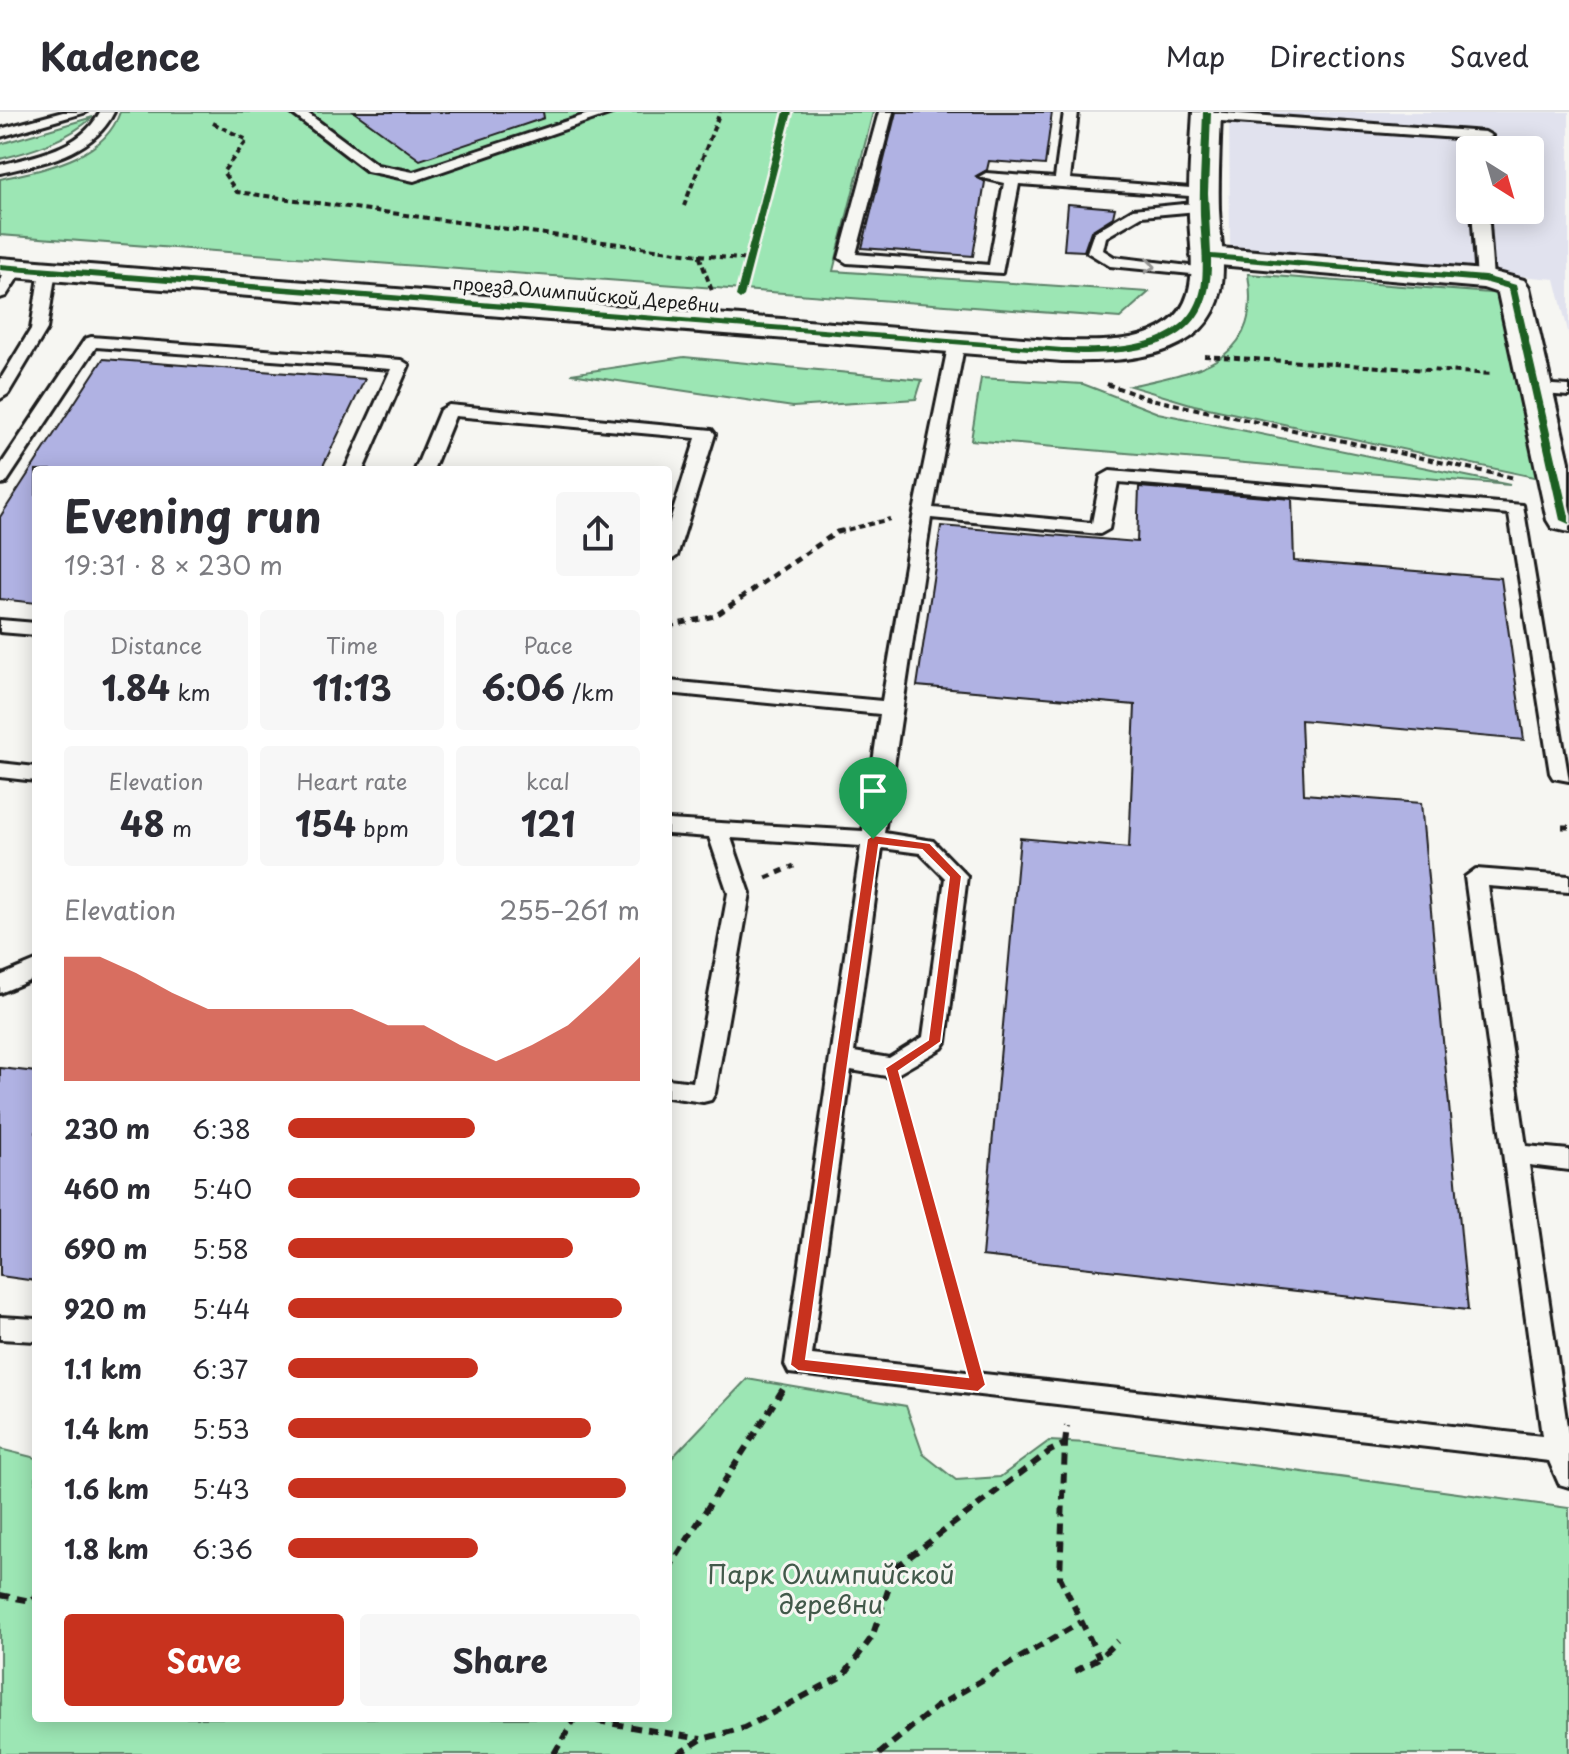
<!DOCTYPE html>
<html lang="en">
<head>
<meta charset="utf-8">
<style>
	:root { --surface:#fff; --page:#f7f7f7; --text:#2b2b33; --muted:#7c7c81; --line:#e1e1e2; --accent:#c8321e }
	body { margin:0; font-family:"Playpen Sans",sans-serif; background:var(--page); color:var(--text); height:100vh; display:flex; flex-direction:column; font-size:30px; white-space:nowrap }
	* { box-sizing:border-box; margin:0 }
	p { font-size:26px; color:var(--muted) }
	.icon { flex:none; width:44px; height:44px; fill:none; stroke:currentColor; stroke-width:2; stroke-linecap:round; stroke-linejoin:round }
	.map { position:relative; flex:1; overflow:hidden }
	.side { position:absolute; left:32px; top:354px; width:640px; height:1256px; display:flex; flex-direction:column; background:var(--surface); border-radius:8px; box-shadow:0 4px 20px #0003 }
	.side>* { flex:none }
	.needle { width:52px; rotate:143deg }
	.tools { position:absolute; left:1456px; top:24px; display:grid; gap:16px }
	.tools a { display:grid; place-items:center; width:88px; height:88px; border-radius:8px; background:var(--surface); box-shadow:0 4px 20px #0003; font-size:40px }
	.pin { position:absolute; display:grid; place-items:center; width:68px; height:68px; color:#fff; margin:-82px -34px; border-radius:50% 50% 50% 0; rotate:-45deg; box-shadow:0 0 8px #0007 }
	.pin .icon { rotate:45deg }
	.round { display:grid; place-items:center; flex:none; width:84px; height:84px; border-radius:8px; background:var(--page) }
	.headline { display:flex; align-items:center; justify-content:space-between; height:136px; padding:0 32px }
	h1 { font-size:44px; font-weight:700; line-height:60px }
	.stats { display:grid; grid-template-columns:repeat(3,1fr); gap:12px; height:136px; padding:8px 32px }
	.stats div { display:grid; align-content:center; border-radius:8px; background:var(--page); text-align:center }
	.stats b { font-size:34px; font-weight:700 }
	.stats small { font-size:22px; font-weight:400 }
	.stats p { font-size:22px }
	.chart { height:224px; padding:16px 32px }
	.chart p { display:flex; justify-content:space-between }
	.chart svg { width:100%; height:144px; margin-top:8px; fill:var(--accent); opacity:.7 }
	.button { display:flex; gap:16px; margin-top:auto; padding:16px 32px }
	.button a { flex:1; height:92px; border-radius:8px; background:var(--accent); color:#fff; font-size:32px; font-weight:700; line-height:92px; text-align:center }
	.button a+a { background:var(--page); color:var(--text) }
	ul { padding:0 32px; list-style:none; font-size:26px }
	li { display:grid; grid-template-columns:128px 96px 1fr; align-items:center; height:60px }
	li i { height:20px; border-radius:10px; background:var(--accent) }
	header { display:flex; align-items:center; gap:48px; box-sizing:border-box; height:112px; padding:0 40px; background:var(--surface); border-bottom:2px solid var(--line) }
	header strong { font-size:38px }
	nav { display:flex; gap:44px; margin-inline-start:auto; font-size:28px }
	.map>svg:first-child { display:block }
	.built { fill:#e1e2ee; fill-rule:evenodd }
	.green { fill:#9ce6b4; stroke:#5c8168; stroke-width:2 }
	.building { fill:#b0b2e3; stroke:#1c1c1c; stroke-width:2 }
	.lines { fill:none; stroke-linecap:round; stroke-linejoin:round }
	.service-casing { stroke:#1c1c1c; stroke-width:6 }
	.minor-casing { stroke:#1c1c1c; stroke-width:6 }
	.tertiary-casing { stroke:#1c1c1c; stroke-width:6 }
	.path-far2 { stroke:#1c1c1c; stroke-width:4; stroke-dasharray:6 4; stroke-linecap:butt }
	.path-far1 { stroke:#1c1c1c; stroke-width:5; stroke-dasharray:7 6; stroke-linecap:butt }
	.path { stroke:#1c1c1c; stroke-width:6; stroke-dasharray:10 7; stroke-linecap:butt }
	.service { fill:#f6f6f2; fill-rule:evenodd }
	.minor { fill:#f6f6f2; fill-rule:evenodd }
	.tertiary { fill:#f6f6f2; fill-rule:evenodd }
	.cycleway-casing { stroke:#f6f6f2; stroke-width:5 }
	.cycleway { fill:#1b5e20; fill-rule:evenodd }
	.oneway { stroke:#949492 }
	.route { fill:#c8321e; stroke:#fff; stroke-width:2; fill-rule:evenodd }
	.labels { text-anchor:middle; stroke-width:6; stroke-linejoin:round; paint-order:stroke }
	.far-street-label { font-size:18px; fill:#1c1c1c; stroke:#f6f6f2 }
	.near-park-label { font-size:26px; fill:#42594a; stroke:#f6f6f2 }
</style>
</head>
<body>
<header>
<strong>Kadence</strong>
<nav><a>Map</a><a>Directions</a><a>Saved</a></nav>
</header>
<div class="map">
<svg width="1569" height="1642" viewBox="0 0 1569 1642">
	<rect width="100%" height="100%" fill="#f6f6f2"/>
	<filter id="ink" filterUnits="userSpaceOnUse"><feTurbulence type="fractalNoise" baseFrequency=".0125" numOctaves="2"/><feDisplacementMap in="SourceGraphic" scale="16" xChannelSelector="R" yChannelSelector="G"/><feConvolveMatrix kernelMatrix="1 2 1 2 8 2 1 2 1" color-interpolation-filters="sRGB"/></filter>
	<g filter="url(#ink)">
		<path class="built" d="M1229 0H1569V223L1555 167 1230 140ZM1470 38H1530V98H1470Z"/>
		<path class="green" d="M120 0H873L833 159 1149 180 1120 206 0 123V67C43 57 104 48 120 0Z
			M93 5C67 28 33 39 0 47V32Z
			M1248 162 1503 182 1543 367 1194 293 1130 274C1200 258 1262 251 1248 162Z
			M684 245 922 268 916 287 793 295 571 262Z
			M981 266 1083 272 1158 301 1510 373 971 328Z
			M747 1267 906 1294 923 1342 956 1368 1000 1365 1049 1329 1088 1331 1569 1396V1642H0V1337L36 1346V1606H668V1350Z"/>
		<path class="building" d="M354 0H543L544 6 420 48Z
			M896 0H1052L1045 53 989 49 987 58 976 64 985 70 973 144 862 136Z
			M1068 92 1115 96 1113 105 1091 119 1084 139 1064 138Z
			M103 247 365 267 321 358H36V491L0 487V405Z
			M1139 375 1292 387 1294 449 1501 466 1524 628 1301 608 1304 682 1421 691 1468 1198 982 1144 1020 726 1129 736 1135 593 917 574 941 414 1137 430Z
			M0 956 36 960V1169L0 1164Z"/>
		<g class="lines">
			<g class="service-casing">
				<path id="service" d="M63 0H86L0 25V17Z
					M100 0H114C93 43 43 51 0 61V53C36 44 82 36 100 0Z
					M290 0H306L377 53 413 60 594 0H615L414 69 367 59Z
					M879 0H893L856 142 989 153 1004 71 979 65 986 61 1055 66 1064 0H1078L1070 67 1204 77 1211 81 1204 85 1019 72 1002 161 847 151 839 146Z
					M1211 0 1485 20 1492 24 1485 28 1207 8 1200 4Z
					M1204 90 1212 95 1209 98 1142 104 1106 125 1103 138 1114 145 1206 156 1212 158V164L1110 154 1087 140 1094 120 1133 97Z
					M1472 98H1488L1493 167 1485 172 1477 167Z
					M16 151 24 156 6 184 0 186V169L10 153Z
					M48 153 56 158 47 217 8 282 0 287V268L31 217 40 158Z
					M91 225 401 248 409 253 363 358H345L391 257 96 235 6 371 0 372V354L85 227Z
					M957 225 965 230 933 396 1092 411 1101 364 1110 359 1523 393 1569 669 1553 666 1550 661 1509 402 1118 370 1109 417 1100 422 931 406 884 721 933 729 967 764 946 930 942 936 892 965 851 958 812 1243 1542 1324 1465 765 1476 757 1569 764V780L1488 774 1526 1034 1569 1038V1058L1529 1053 1569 1328V1375L1559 1372 1549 1349 789 1261 785 1253 861 734 731 726 750 781 715 981 711 988 703 990 668 985V967L693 970 728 781 709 725 668 722V708L863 719 880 602 668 581V569L882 589 914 400 949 230ZM882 736 920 741 945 766 923 925 889 946 854 940Z
					M1536 272 1569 274V284L1530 281 1528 277Z
					M449 293 712 318 715 322 677 444 668 450V415L696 326 455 304 433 358H415L440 298Z
					M0 508 36 511V523L0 520Z
					M0 651 36 655V669L0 665Z
					M36 849V866L0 881V864Z
					M0 1205 36 1207V1229L0 1227Z"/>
			</g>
			<g class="minor-casing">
				<path id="minor" d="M1207 135 1485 158 1524 168 1529 175 1569 350V420L1552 416 1547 408 1498 181 1483 176 1196 151 1191 144 1196 137Z"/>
			</g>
			<g class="tertiary-casing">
				<path id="tertiary" d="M1193 0H1221C1220 33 1218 65 1219 98 1220 125 1226 151 1221 178 1207 249 1119 250 1062 249L0 164V146L1062 229C1109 230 1180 233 1190 173 1194 151 1190 128 1189 105 1188 70 1191 35 1193 0Z"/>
			</g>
			<path class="path-far2" d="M213 11 247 28 223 60 237 80 699 143 712 179
				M684 94 720 0
				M699 143 749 148
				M1204 244 1493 262
				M1107 272 1146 286 1514 366
				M838 420 890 407"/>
			<path class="path-far1" d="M668 514 715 504 837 420 846 418
				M1562 715H1569
				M766 766 794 754"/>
			<path class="path" d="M900 984 968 1237
				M1065 1332 1067 1314
				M668 1458 783 1277
				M0 1483 31 1489 36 1485
				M1075 1559 1099 1546 1117 1529
				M580 1606 701 1627
				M554 1642 575 1606
				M678 1642 702 1627 744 1616 844 1563 872 1525 896 1455 1050 1339 1065 1332 1060 1465 1099 1546
				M879 1642 936 1595 1081 1510"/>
			<use href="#service" class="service"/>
			<use href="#minor" class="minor"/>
			<use href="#tertiary" class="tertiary"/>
			<g class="cycleway-casing">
				<path id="cycleway" d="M784 0H792L744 184 740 187 736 184Z
					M1203 0H1211L1208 81 1211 142 1485 164 1516 173 1569 404V412L1560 408 1509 177 1484 170 1211 147C1213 232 1150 241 1081 242L0 158V152L1062 236C1111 237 1188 239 1201 177 1205 153 1201 128 1200 104 1199 69 1202 35 1203 0Z"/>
			</g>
			<use href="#cycleway" class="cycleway"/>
		</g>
		<defs><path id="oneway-chevron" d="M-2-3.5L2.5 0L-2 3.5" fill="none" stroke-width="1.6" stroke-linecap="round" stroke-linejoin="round" transform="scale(2)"/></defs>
		<use class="oneway" href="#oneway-chevron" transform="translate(1150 154) rotate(7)"/>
	</g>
	<path class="route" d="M873 723 930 731 962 764 941 930 899 959 986 1273 978 1280 798 1259 790 1253 867 727ZM879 733 922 738 949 765 928 928 885 956 968 1265 806 1247Z"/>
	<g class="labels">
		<g class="far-street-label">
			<text transform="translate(586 183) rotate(5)" y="6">проезд Олимпийской Деревни</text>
		</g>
		<g class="near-park-label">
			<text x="831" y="1472">Парк Олимпийской<tspan x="831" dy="30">деревни</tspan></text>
		</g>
	</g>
</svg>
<div class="tools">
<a><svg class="needle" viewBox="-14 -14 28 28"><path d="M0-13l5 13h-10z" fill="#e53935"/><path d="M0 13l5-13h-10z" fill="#7c7c81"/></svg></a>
</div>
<div class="pin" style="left:873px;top:727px;background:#1e9e55"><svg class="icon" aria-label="arrive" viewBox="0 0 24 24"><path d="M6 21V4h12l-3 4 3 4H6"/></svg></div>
<section class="side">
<div class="headline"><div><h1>Evening run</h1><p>19:31 · 8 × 230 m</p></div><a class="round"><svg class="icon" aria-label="share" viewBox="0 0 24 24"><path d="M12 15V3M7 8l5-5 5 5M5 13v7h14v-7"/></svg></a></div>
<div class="stats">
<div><p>Distance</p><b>1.84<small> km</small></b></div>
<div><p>Time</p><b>11:13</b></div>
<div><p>Pace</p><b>6:06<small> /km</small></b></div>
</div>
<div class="stats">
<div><p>Elevation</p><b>48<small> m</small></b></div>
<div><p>Heart rate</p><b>154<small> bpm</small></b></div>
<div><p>kcal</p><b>121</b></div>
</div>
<div class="chart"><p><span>Elevation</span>255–261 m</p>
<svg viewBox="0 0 160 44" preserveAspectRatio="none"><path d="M0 44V6L10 6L20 11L30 17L40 22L50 22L60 22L70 22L80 22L90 27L100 27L110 33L120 38L130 33L140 27L150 17L160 6V44z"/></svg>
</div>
<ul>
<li><b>230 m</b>6:38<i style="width:53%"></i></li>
<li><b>460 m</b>5:40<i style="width:100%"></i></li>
<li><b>690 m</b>5:58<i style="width:81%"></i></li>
<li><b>920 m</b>5:44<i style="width:95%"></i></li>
<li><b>1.1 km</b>6:37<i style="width:54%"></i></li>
<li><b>1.4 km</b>5:53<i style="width:86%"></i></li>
<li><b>1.6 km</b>5:43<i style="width:96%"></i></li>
<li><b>1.8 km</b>6:36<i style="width:54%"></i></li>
</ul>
<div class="button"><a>Save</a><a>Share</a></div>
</section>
</div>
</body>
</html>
